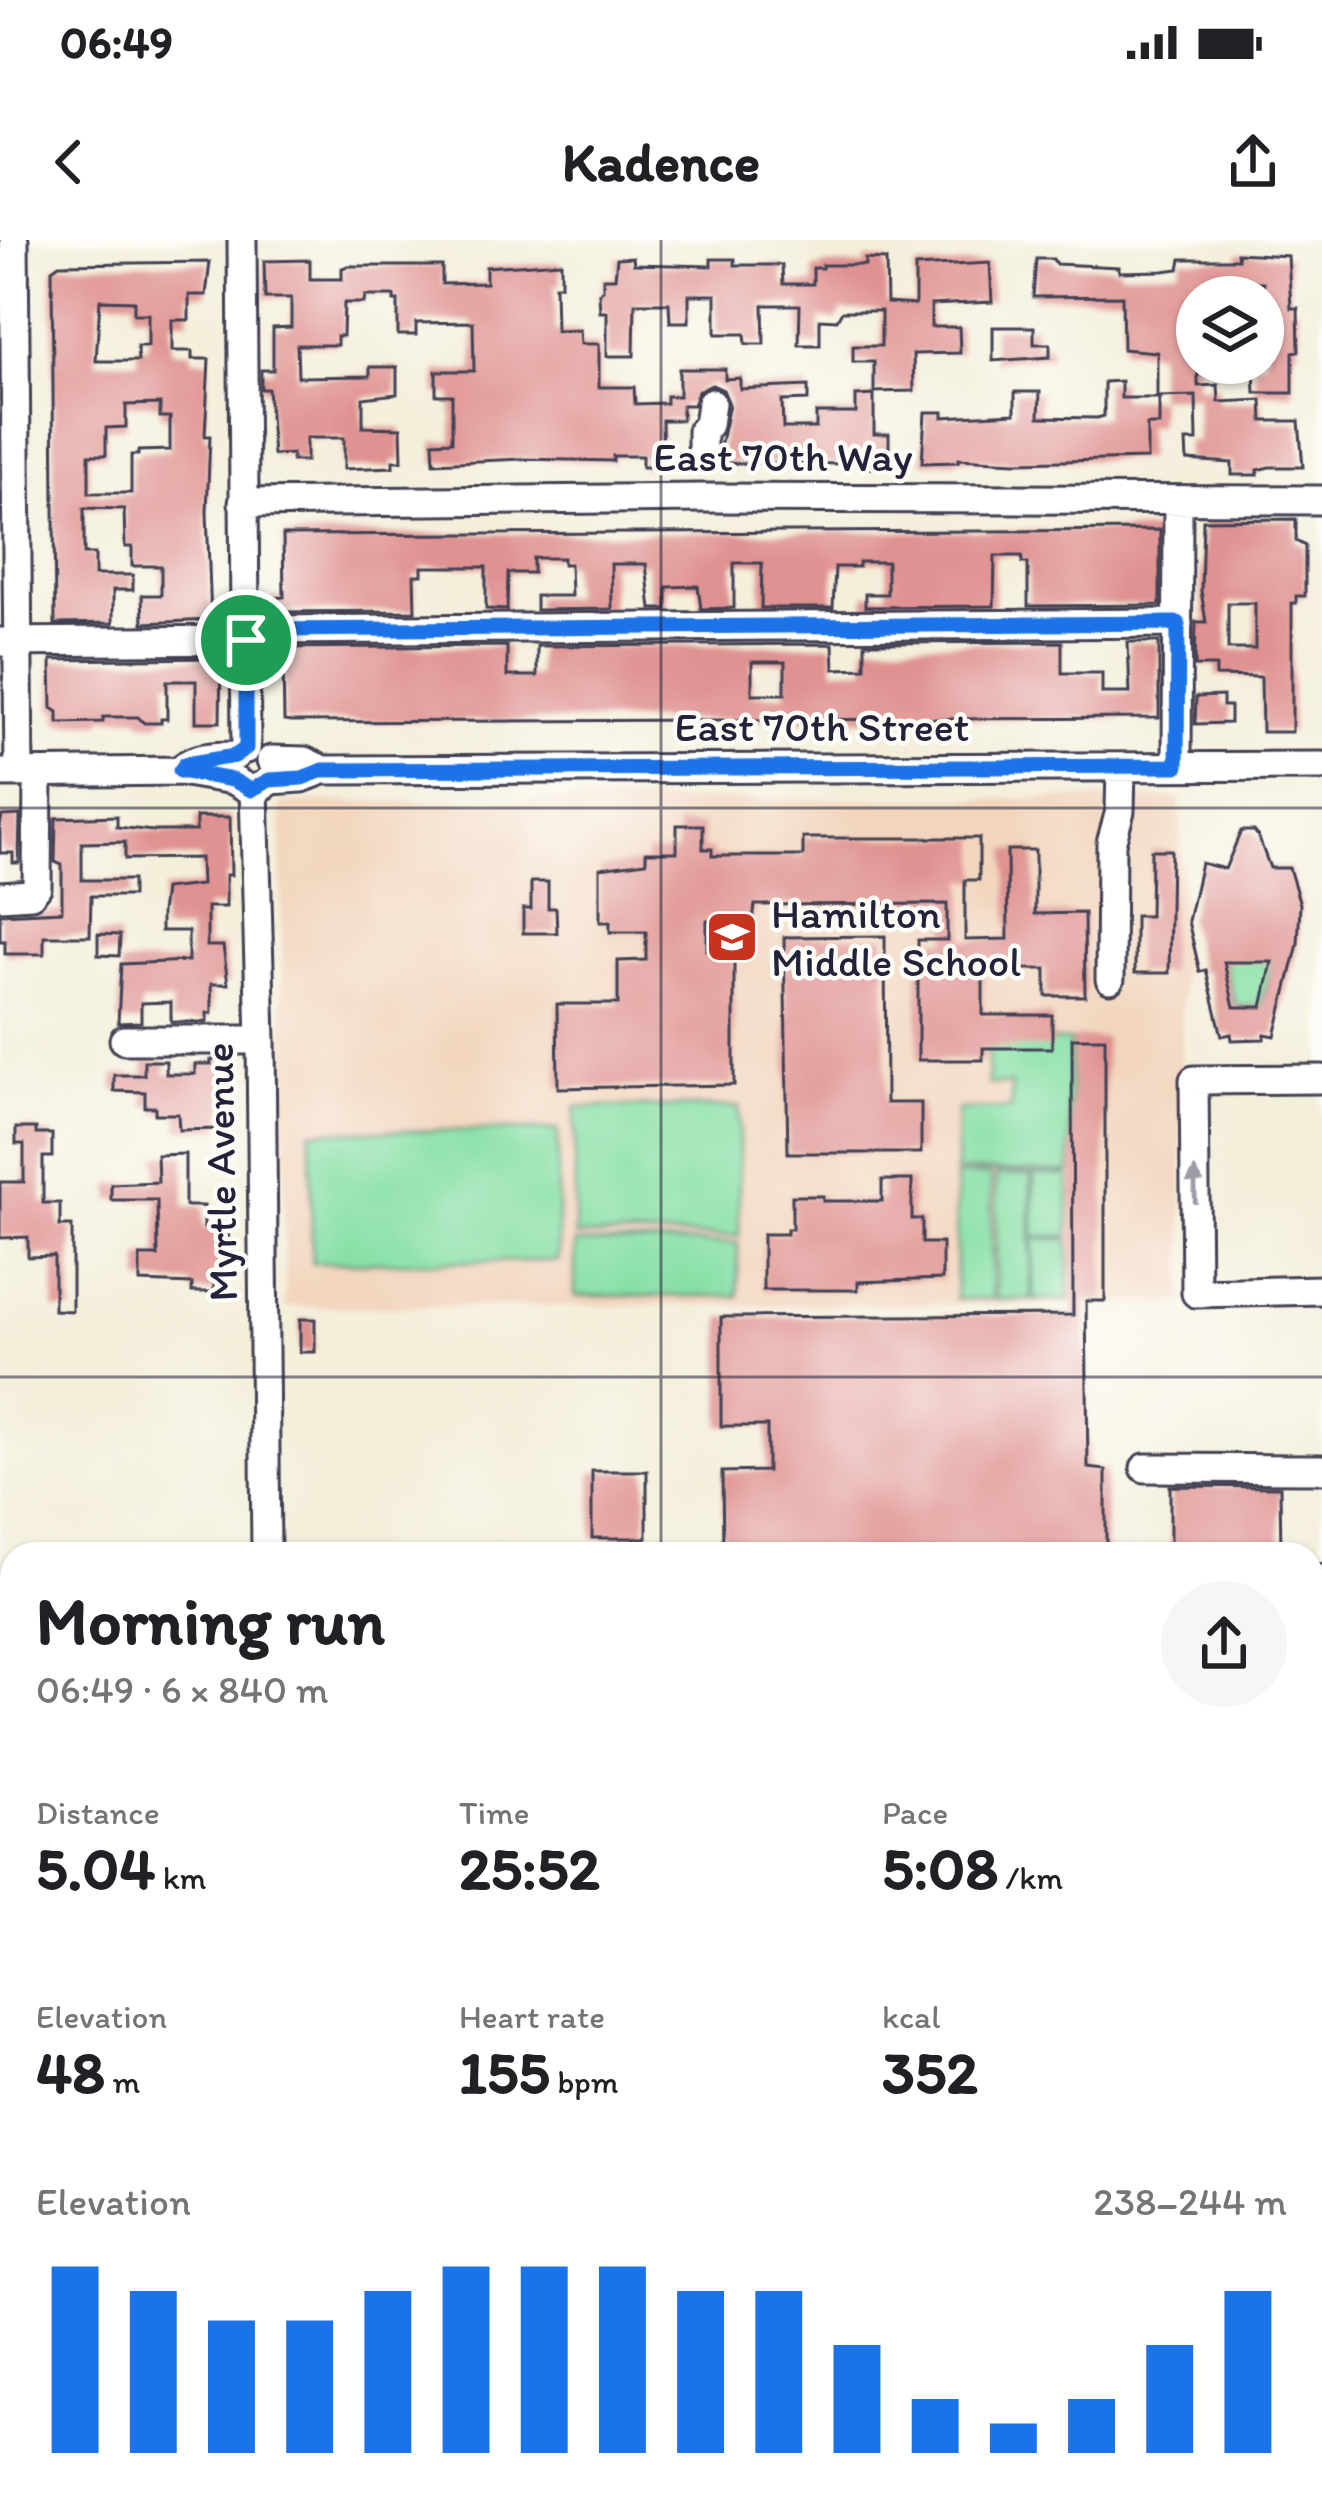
<!DOCTYPE html>
<html lang="en">
<head>
<meta charset="utf-8">
<style>
	:root { --surface:#fff; --page:#f6f6f6; --text:#202124; --muted:#757577; --accent:#1a73e8 }
	body { margin:0; font-family:Itim,sans-serif; background:var(--page); color:var(--text); height:100vh; display:flex; flex-direction:column; font-size:45px; white-space:nowrap }
	* { box-sizing:border-box; margin:0 }
	p { font-size:39px; color:var(--muted) }
	.icon { flex:none; width:66px; height:66px; fill:none; stroke:currentColor; stroke-width:2; stroke-linecap:round; stroke-linejoin:round }
	.map { position:relative; flex:1; overflow:hidden }
	.drawer { position:absolute; left:0px; top:1302px; width:1323px; height:972px; display:flex; flex-direction:column; background:var(--surface); border-radius:36px 36px 0 0; box-shadow:0 3px 9px #0004 }
	.drawer>* { flex:none }
	.fabs { position:absolute; left:1176px; top:36px; display:grid; gap:24px }
	.fabs a { display:grid; place-items:center; width:108px; height:108px; border-radius:50%; background:var(--surface); box-shadow:0 3px 9px #0004; font-size:60px }
	.pin { position:absolute; display:grid; place-items:center; width:102px; height:102px; color:#fff; margin:-51px; border:6px solid #fff; border-radius:50%; box-shadow:0 3px 12px #0007 }
	.round { display:grid; place-items:center; flex:none; width:126px; height:126px; border-radius:63px; background:var(--page) }
	.summary { display:flex; align-items:center; justify-content:space-between; height:204px; padding:0 36px }
	h1 { font-size:66px; font-weight:700; line-height:90px }
	.metrics { display:grid; grid-template-columns:repeat(3,1fr); gap:18px; height:204px; padding:12px 36px }
	.metrics div { display:grid; align-content:center }
	.metrics b { font-size:60px; font-weight:700 }
	.metrics small { font-size:33px; font-weight:400 }
	.metrics p { font-size:33px }
	.chart { height:336px; padding:24px 36px }
	.chart p { display:flex; justify-content:space-between }
	.chart svg { width:100%; height:216px; margin-top:12px; stroke:var(--accent); stroke-width:6 }
	.status { display:flex; justify-content:space-between; align-items:center; height:84px; padding:0 60px; background:var(--surface); direction:ltr }
	.status svg { height:33px; fill:currentColor }
	header { display:flex; justify-content:space-between; align-items:center; height:156px; padding:0 36px; background:var(--surface); font-size:54px; font-weight:700 }
	.map>svg:first-child { display:block }
	.built { fill:#f2d5be }
	.green { fill:#84dfa4; stroke:#538070; stroke-width:3 }
	.building { fill:#df9291; fill-rule:evenodd }
	.lines { fill:none; stroke-linecap:round; stroke-linejoin:round }
	.minor-casing { stroke:#424153; stroke-width:33 }
	.highway-casing { stroke:#424153; stroke-width:45 }
	.path { stroke:#424153; stroke-width:3; stroke-dasharray:9 9; stroke-linecap:butt }
	.minor { stroke:#fff; stroke-width:27 }
	.highway { stroke:#fff; stroke-width:39 }
	.highway-bridge-casing { stroke:#424153; stroke-width:45; stroke-linecap:butt }
	.highway-bridge { stroke:#fff; stroke-width:39 }
	.oneway { fill:#9c9ca7 }
	.route-casing { stroke:#fff; stroke-width:24 }
	.route { stroke:#1a73e8; stroke-width:15 }
	.grid { fill:none; stroke:#22223b; stroke-width:3; stroke-opacity:0.55 }
	.labels { text-anchor:middle; stroke-width:9; stroke-linejoin:round; paint-order:stroke }
	.street-label { font-size:42px; fill:#22223b; stroke:#fdfcf7 }
	.poi-label { font-size:42px; fill:#22223b; stroke:#fdfcf7; text-anchor:start }
</style>
</head>
<body>
<div class="status"><b>06:49</b><svg viewBox="0 0 49 12"><path d="M0 12V9h3v3zM5 12V6h3v6zM10 12V3h3v9zM15 12V0h3v12zM26 1h20v11H26zM47 4h2v5h-2z"/></svg></div>
<header><svg class="icon" aria-label="back" viewBox="0 0 24 24"><path d="M15 5l-7 7 7 7"/></svg>Kadence<svg class="icon" aria-label="share" viewBox="0 0 24 24"><path d="M12 15V3M7 8l5-5 5 5M5 13v7h14v-7"/></svg></header>
<div class="map">
<svg width="1322" height="2274" viewBox="0 0 1322 2274">
	<rect width="100%" height="100%" fill="#fdfcf7"/>
	<filter id="ink" filterUnits="userSpaceOnUse"><feTurbulence type="fractalNoise" baseFrequency=".00833" numOctaves="2"/><feDisplacementMap in="SourceGraphic" scale="24" xChannelSelector="R" yChannelSelector="G"/><feConvolveMatrix kernelMatrix="1 2 1 2 8 2 1 2 1" color-interpolation-filters="sRGB"/></filter>
	<filter id="wash" filterUnits="userSpaceOnUse"><feTurbulence type="fractalNoise" baseFrequency=".004" numOctaves="4" result="noise"/><feDisplacementMap in="SourceGraphic" scale="48" xChannelSelector="R" yChannelSelector="G"/><feGaussianBlur stdDeviation="2.7" result="paint"/><feColorMatrix in="noise" values="0 0 0 0 0 0 0 0 0 0 0 0 0 0 0 0 0 1.4 0 .05"/><feComposite in="paint" operator="in"/></filter>
	<g filter="url(#wash)">
		<rect width="100%" height="100%" fill="#f4efdb"/>
		<path class="built" d="M1180 558 1184 1063 285 1067 281 562Z"/>
		<path class="green" d="M1223 718H1273L1260 766H1236Z
			M988 801H1070V932L956 931 957 870 1011 869V845L988 844Z
			M575 867H739V996H575Z
			M558 890V1021L312 1023 311 891Z
			M956 935H991L992 1059H956Z
			M996 935H1031V1060H996Z
			M1034 935H1069V996H1034Z
			M1034 999H1069V1060H1034Z
			M575 1003H738V1056H575Z"/>
		<g id="blocks">
			<path class="building" d="M1237 13 1288 16 1291 68H1298L1299 111 1293 112V153H1255L1254 129 1256 123 1265 122 1263 42H1218L1215 57H1197L1198 146 1218 145 1219 162 1262 160 1263 181H1299L1303 227H1269L1258 230V235H1232V223L1187 220 1186 201H1197L1196 156 1157 157V112L1123 109 1122 56 1033 57 1036 19H1053L1056 24 1119 27V32L1163 31 1179 29 1181 19H1238Z
				M633 17 634 24 711 26V19H735V25H782L783 44H813V28H822V25H865V19L886 20 887 63 915 65V27L990 23 992 62 931 65V87H959L960 113 913 114 914 151 874 152V122H853V106H881V71H842L837 80 820 79V105H799L800 65H763L764 104H746L745 94H716V55H689V82H670L669 63H635L634 116H607V72H600L599 53 603 50V38H615L617 18Z
				M310 20V39H342V28L348 26H442V44L486 43V27L561 22V45H555L556 91 580 90 581 104H599V147H634L635 164 666 163V156H679V129H725V139L740 138V149L808 146V160L782 161 783 188H816V173H856V156L874 155V194H889V224L886 228H866V225L854 224 713 223 718 217 729 164 723 150 712 145 698 151 693 165H682V180H662L663 227H642V216H613V221L523 219 434 223 433 202 452 201V155H436V131H474L473 82 416 83V95H398V61H394V56H365L364 63H344L343 96H337V105H297L298 137 370 136V127H397V154L363 158V187L401 188 402 221H393V227L344 229V198H306V221H292V214L273 215 268 149H261V130H273V88L291 87V58H265L264 21Z
				M210 22 206 55H189V80H172V111H192V119H209L205 196H210L207 272 211 380 143 383 142 355H161V326H132V307H125L124 269 84 268V314H95V335H133V350H113V383L55 384 52 29 59 24ZM100 60 134 61V74H148V106H137L138 121H96ZM160 164V177H170V210L138 211V215H131V253H89V215H106V188L126 187V165Z
				M993 87H1034V104H1050V117L993 121Z
				M1121 141V158H1159V185H1147V219L1016 222 958 219V222L922 223 925 172H943V177L1015 173V152H1040L1039 177 1097 178 1104 176V142Z
				M1296 279V301L1305 306V356H1296V363H1292V492H1262L1261 437 1216 436V426H1195L1196 382H1206L1201 351 1203 280ZM1228 363H1255V409H1228Z
				M1160 290V365L1028 366V323H1022V316H995L994 366 865 367V354H887V322H859V327H835L833 368H761L762 323H734V368L701 369 698 346 667 347V369H651L646 324H611L612 369 536 370V356H571L570 324H563V318H533V333H508L507 370 486 369V327H422V335H414L415 371 273 372V358L284 357 283 295Z
				M1062 402V433H1102V453H1130L1128 402H1159V478L291 482 284 481 283 425H277V408L507 406V436H537V406L833 404 834 429 865 428V403ZM752 422H785V454H752Z
				M221 418 220 482H196V441H167V479H161V483H144L138 477H103V482L58 483V472L52 468 51 420Z
				M1223 456V466H1230V483L1195 484 1196 457Z
				M20 575 19 623H13V613H0V586L2 576Z
				M117 576V587L153 591H196V577H230L231 635H226V667H207V706H223L228 744H211L212 773H207V782H171V762L141 763V782L118 783 121 724 188 721V691H161V673L164 649 201 645 200 618 125 619V602L82 603V640H132V656H91L90 696H44V714H5V701H0V674L62 671V625L55 622 56 578Z
				M677 585H703V609H712V616H803V598H979V640H965V700L1008 699 1007 610H1035V674L1084 673 1085 756H1046V729H983V775H1052V808H983V820H918V700H947V664L755 665 753 681H707V710H734V845L558 848 557 764H618V721L646 720V692H610V682H600V628L646 622V612H677Z
				M1241 591H1254L1258 596 1270 628H1289L1300 664 1298 704 1275 796 1265 794 1264 799 1232 800 1231 794 1222 796 1206 730 1200 732 1188 681 1201 623 1225 629ZM1224 722H1272L1262 767H1234Z
				M1151 610H1171L1169 733H1135V676H1150Z
				M531 642H548V668H556L557 693H523V669H531Z
				M98 694 120 695 119 716 98 715Z
				M885 696 886 863H921V913H788L784 697Z
				M1072 798H1105V1061H1086L1088 1228 1106 1230V1314H723L722 1232 767 1231V1186H721V1077L1073 1075Z
				M211 820H227L228 877H222L220 889 179 890 178 874H155V867H145V852L114 851V835H144V821H166V834H195V824H211Z
				M16 888H36V894H52V917H43V963H60V986H72V1071L54 1070V1016L28 1017V997L0 998V942H24V904H16Z
				M185 914V966H204V988H228L229 1007H220V1032H214V1052H192V1044L140 1042V1016H158L157 960H111V944L158 942 157 915Z
				M882 940H912V979H922V1003H942V1039L858 1042V1050H763V994H787V989H792V956H823V961H882Z
				M300 1079H315V1112H300Z
				M592 1231H647V1298H592Z
				M1170 1246 1280 1247 1281 1314H1170Z"/>
		</g>
	</g>
	<g filter="url(#ink)">
		<use href="#blocks" fill-opacity="0" stroke="#424153" stroke-width="3"/>
		<g class="lines">
			<g class="minor-casing">
				<path id="minor" d="M14 0 19 533
					M242 0 246 509
					M702 209V191L708 185 711 163
					M243 263 703 258 1322 260
					M0 402 246 400 269 390 1178 383
					M271 520 304 521 319 528
					M1177 526 1178 260
					M180 531C191 516 217 516 235 516
					M0 533 180 531 233 540 251 550 265 545
					M270 540 302 538 323 530 1322 526
					M254 550 261 800 266 1314
					M0 656 31 654 37 647 38 533
					M1110 739 1111 603 1120 571 1121 527
					M124 800H261
					M1322 839 1194 840 1196 1053 1322 1050
					M1145 1228 1322 1229
					M1311 1339H1322
					M1311 1604H1322
					M0 1718 1 1613
					M1311 1877H1322
					M0 1884H12
					M1311 2146H1322
					M0 2167 1 2274
					M137 2262V2274
					M272 2262V2274
					M659 2262V2274
					M1119 2262V2274
					M1224 2262V2274"/>
			</g>
			<g class="highway-casing">
				<path id="highway" d="M0 1972 12 1975
					M0 2008H12
					M0 2073 12 2072"/>
			</g>
			<path class="path" d="M1315 1539 1316 1582
				M1314 1628 1316 1852
				M1314 1898 1316 1929
				M1318 2071 1319 2121"/>
			<use href="#minor" class="minor"/>
			<use href="#highway" class="highway"/>
			<g class="highway-bridge-casing">
				<path id="highway-bridge" d="M1311 1959 1322 1958
					M1311 1998H1322
					M1311 2040H1322"/>
			</g>
			<use href="#highway-bridge" class="highway-bridge"/>
		</g>
		<defs><path id="oneway-solid" d="M-6-.8H1V-3.2L6.5 0L1 3.2V.8H-6Z" transform="scale(3)"/></defs>
		<use class="oneway" href="#oneway-solid" transform="translate(1195 946) rotate(-91)"/>
	</g>
	<g class="lines" filter="url(#ink)">
		<g class="route-casing">
			<path id="route" d="M1178 383 1177 526 323 530 302 538 269 540 251 550 233 540 180 531 185 524 235 516 246 508V400L269 390Z"/>
		</g>
		<use href="#route" class="route"/>
	</g>
	<path class="grid" d="M661 0V1314M0 568H1322M0 1137H1322M0 1706H12M1311 1706H1322M661 2262V2274"/>
	<defs>
		<g id="school-square" transform="scale(2.7)"><rect x="-9" y="-9" width="18" height="18" rx="4" fill="#c8321e" stroke="#fdfcf7"/><path d="M0-5L7-2L0 1L-7-2ZM-4 1L0 2.5L4 1V4Q0 6-4 4Z" fill="#fff"/></g>
	</defs>
	<g fill-rule="evenodd">
		<use href="#school-square" x="732" y="697"/>
	</g>
	<g class="labels">
		<g class="street-label">
			<text x="783" y="231">East 70th Way</text>
			<text x="822" y="501">East 70th Street</text>
			<text transform="translate(220 932) rotate(-91)" y="15">Myrtle Avenue</text>
		</g>
		<g class="poi-label">
			<text x="771" y="688">Hamilton<tspan x="771" dy="48">Middle School</tspan></text>
		</g>
	</g>
</svg>
<div class="fabs">
<a><svg class="icon" aria-label="layers" viewBox="0 0 24 24"><path d="M12 4l9 5-9 5-9-5zM3 14l9 5 9-5"/></svg></a>
</div>
<div class="pin" style="left:246px;top:400px;background:#1e9e55"><svg class="icon" aria-label="arrive" viewBox="0 0 24 24"><path d="M6 21V4h12l-3 4 3 4H6"/></svg></div>
<section class="drawer">
<div class="summary"><div><h1>Morning run</h1><p>06:49 · 6 × 840 m</p></div><a class="round"><svg class="icon" aria-label="share" viewBox="0 0 24 24"><path d="M12 15V3M7 8l5-5 5 5M5 13v7h14v-7"/></svg></a></div>
<div class="metrics">
<div><p>Distance</p><b>5.04<small> km</small></b></div>
<div><p>Time</p><b>25:52</b></div>
<div><p>Pace</p><b>5:08<small> /km</small></b></div>
</div>
<div class="metrics">
<div><p>Elevation</p><b>48<small> m</small></b></div>
<div><p>Heart rate</p><b>155<small> bpm</small></b></div>
<div><p>kcal</p><b>352</b></div>
</div>
<div class="chart"><p><span>Elevation</span>238–244 m</p>
<svg viewBox="0 0 160 44" preserveAspectRatio="none"><path d="M5 44V6M15 44V11M25 44V17M35 44V17M45 44V11M55 44V6M65 44V6M75 44V6M85 44V11M95 44V11M105 44V22M115 44V33M125 44V38M135 44V33M145 44V22M155 44V11"/></svg>
</div>
</section>
</div>
</body>
</html>
